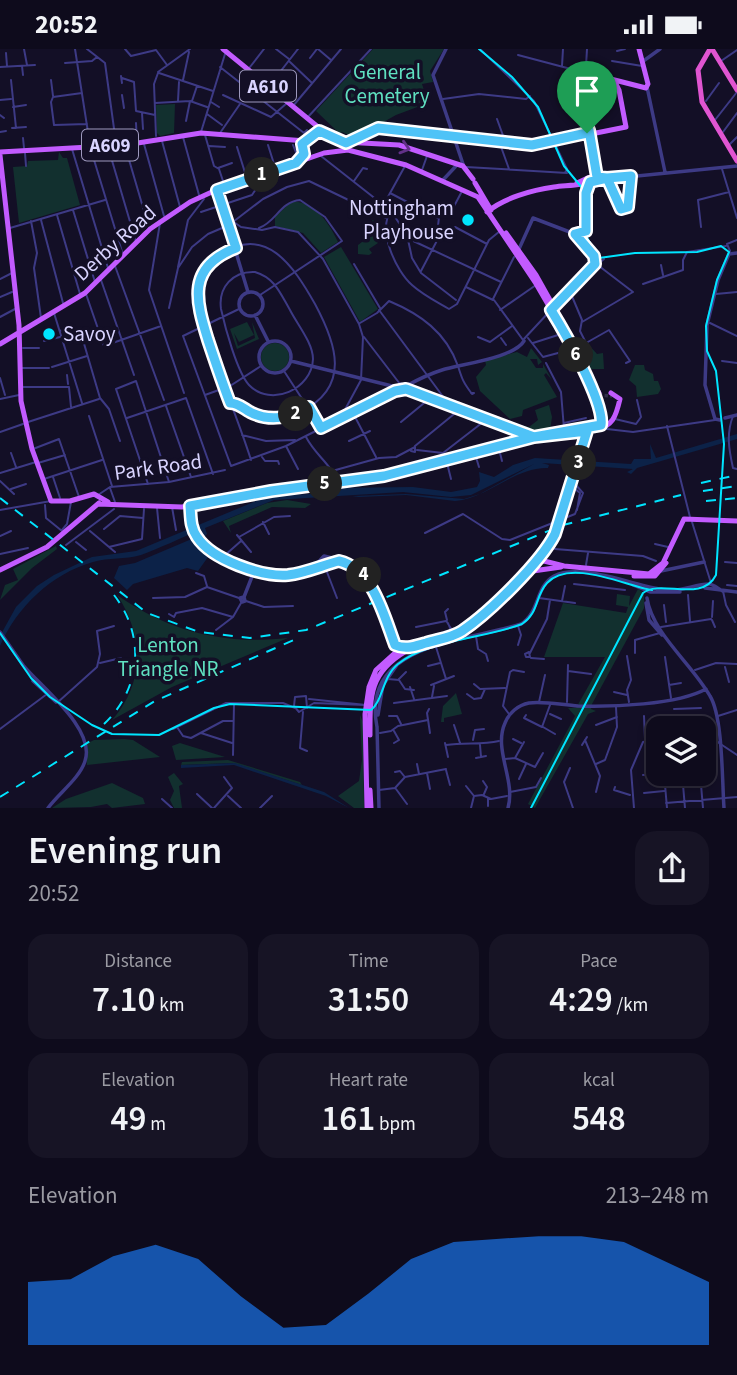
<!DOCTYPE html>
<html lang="en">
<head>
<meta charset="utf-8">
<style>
	:root { --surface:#0e0b1c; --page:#171425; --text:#f1f3f6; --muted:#9b9ba3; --line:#2e2b3b; --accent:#1a73e8 }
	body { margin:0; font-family:"Source Sans 3",sans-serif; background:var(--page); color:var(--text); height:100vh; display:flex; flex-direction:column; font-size:26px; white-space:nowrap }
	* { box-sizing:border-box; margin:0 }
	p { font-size:23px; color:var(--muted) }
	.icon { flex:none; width:38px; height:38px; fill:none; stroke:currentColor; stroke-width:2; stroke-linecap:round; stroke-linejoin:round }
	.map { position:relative; height:759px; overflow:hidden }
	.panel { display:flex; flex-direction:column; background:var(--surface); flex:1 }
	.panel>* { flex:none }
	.controls { position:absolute; left:646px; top:667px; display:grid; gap:14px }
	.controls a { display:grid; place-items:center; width:70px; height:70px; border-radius:14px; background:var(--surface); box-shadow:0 4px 10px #0003,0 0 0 2px var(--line); font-size:35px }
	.pin { position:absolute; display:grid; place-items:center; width:60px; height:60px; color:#fff; margin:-72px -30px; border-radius:50% 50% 50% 0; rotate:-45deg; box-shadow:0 0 7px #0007 }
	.pin .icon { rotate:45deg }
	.km { position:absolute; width:35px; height:35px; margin:-18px; border-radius:50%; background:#222; color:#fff; font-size:19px; line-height:35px; text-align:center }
	.round { display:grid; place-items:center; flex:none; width:74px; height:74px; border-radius:21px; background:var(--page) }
	.overview { display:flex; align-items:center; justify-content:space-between; height:119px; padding:0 28px }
	h1 { font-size:38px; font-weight:600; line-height:52px }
	.metrics { display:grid; grid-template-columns:repeat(3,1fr); gap:10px; height:119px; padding:7px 28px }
	.metrics div { display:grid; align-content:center; border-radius:18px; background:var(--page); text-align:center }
	.metrics b { font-size:35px; font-weight:600 }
	.metrics small { font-size:19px; font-weight:400 }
	.metrics p { font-size:19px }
	.chart { height:196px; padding:14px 28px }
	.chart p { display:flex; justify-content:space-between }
	.chart svg { width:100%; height:126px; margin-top:7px; fill:var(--accent); opacity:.7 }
	.status { display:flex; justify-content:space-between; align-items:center; height:49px; padding:0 35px; background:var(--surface); direction:ltr }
	.status svg { height:19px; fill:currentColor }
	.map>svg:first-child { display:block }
	.green { fill:#12302f }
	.water { fill:#0c2248 }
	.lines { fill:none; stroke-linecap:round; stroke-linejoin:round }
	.tertiary-tunnel { stroke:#312d47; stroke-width:3.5; stroke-dasharray:3.5 2; stroke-linecap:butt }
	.minor { stroke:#3d3a85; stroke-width:2 }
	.tertiary { stroke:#3d3a85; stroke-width:3.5 }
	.primary { stroke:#c25bff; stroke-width:5 }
	.trunk { stroke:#e055d1; stroke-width:5 }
	.tram { stroke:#00e5ff; stroke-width:2 }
	.rail { stroke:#00e5ff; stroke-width:2; stroke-dasharray:10 9; stroke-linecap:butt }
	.oneway { stroke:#623188 }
	.route-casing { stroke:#fff; stroke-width:14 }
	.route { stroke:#4fc3f7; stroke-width:9 }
	.poi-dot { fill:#00e5ff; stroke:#130f26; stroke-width:2.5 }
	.labels { text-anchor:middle; stroke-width:7; stroke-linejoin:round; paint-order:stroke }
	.shield { fill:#130f26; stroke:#9e99be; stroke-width:2 }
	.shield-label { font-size:19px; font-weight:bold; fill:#d9d4ff }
	.park-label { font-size:21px; fill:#5fe0c0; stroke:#130f26 }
	.poi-label { font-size:21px; fill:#d9d4ff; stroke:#130f26; text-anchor:end }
	.street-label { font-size:21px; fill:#d9d4ff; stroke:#130f26 }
</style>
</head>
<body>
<div class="status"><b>20:52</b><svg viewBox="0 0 49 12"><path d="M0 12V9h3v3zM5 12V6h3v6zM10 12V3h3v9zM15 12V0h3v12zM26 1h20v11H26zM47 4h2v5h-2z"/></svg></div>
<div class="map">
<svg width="737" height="759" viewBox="0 0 737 759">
	<rect width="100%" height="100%" fill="#130f26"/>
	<path class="green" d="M373 0H444L430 22 433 33 422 35 428 54 396 66 355 89 342 83 340 85 316 62Z
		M175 55 174 84 160 87 157 84 156 56Z
		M59 103 63 109H67L80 156 19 174 13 118 27 117 28 112 58 111Z
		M291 153C313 150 330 175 338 193L321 204 303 184 275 177V168Z
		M373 171 376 173 372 185 378 194 369 200 372 204 369 206 358 205V196L366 190 365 178Z
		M341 198 378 260 360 273 324 208Z
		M247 273 254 286 239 293 234 284 238 297 255 289 252 273 259 290 237 300 230 280Z
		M261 308a14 14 0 1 1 28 0a14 14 0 1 1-28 0Z
		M588 295 597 305 603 304 604 320H591L583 298Z
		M531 299 542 313 538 316 537 310H530L536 319H543V315L552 331 546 324 544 326 557 348 523 361 522 367 510 370 480 342 476 328 486 316 485 311 517 303 527 308Z
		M635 316H644L645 321 653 325 654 332H658L661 340 658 345 637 348 636 337 629 331Z
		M549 356 552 368 550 382 526 381 495 370 496 367 500 371 529 378 538 371 535 361Z
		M287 451 311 455 305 459 272 458 229 477 231 484 223 472 267 454Z
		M56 497 57 500 32 519 0 551 5 536 18 531 13 520Z
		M638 540 644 544V559L592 655 591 660 596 662 588 665 583 674 535 759 528 755 575 667 568 659H576L605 608H544L563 554 626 564 628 558 616 556 617 545 630 547 629 557Z
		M117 546C170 583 224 596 288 589L172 638 112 671C145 634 144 586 117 546Z
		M456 644 462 665 444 669V673H441L443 657Z
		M360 666 363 673 364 759H354L338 747 359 732 362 711Z
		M124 690 133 691 160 708 87 716 86 695 94 691Z
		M180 694 225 708 176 711 172 697Z
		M228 711 300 733 302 736 233 714 181 716 182 713Z
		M174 724 183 735 179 737 182 759H174L170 751 174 742 168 728Z
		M112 734 143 749 145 755 112 759 107 755 91 758 52 759 66 750Z"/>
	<path class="water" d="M737 385V390L637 419 631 425 627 423 633 420 542 414 549 416 548 419C514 418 489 449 455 452L406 446 359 448 352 447 406 445 464 450 480 445 534 415 471 446 451 448 403 443 274 451 205 479 207 485 197 495 208 508 198 522 187 519 133 535 127 541 114 529 119 517 135 514 194 489 202 482 200 481C181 489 160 499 141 506 125 511 109 508 93 513 51 525 17 558 0 597V587L16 558 37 537 54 526 92 508 136 502 268 447 310 445 330 439 413 438 451 443 477 438 480 432 479 423 494 428 513 416 535 409 631 415 634 410H651L650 395 656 409Z
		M235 714 324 743 349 759 326 747 234 716 181 719V716Z"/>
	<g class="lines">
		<path class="tertiary-tunnel" d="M599 346 612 347"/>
		<path class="minor" d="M24 0 27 16
			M75 0 90 96
			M87 0 105 14 116 94
			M125 0 131 7 156 1 167 16
			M276 0 289 10
			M318 0 331 11
			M480 0 534 52 567 120 565 124
			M617 2 625 0
			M6 4 7 17
			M518 6 586 24
			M310 9 317 0
			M612 12 642 17
			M721 12 737 1
			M290 13 311 33
			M65 14 92 12 97 8
			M22 17 23 26
			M562 17 563 0
			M586 17 587 0
			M0 18 35 16
			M220 18 304 84 307 81
			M250 18 264 0
			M158 23 190 0
			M159 24 213 42
			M121 27 122 34
			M122 29 134 33 136 62 155 66
			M11 31 16 79
			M51 31 53 47
			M183 31 189 3
			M269 37 298 0
			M82 44 53 48 51 53 54 76 87 75
			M122 46 124 59
			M223 46 271 68 287 54
			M443 50 479 45 526 50 530 47
			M0 51 11 50
			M178 52 179 33
			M192 52 197 37
			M706 52 719 34
			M211 53 219 58
			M155 54 190 52 207 58
			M293 57 341 0
			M13 58 26 56
			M142 64 143 80
			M207 65 222 76
			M0 66 4 69
			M307 69 371 0
			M497 70 505 92
			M715 71 737 43
			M186 72 190 52
			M136 74 137 94
			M12 79 26 78
			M0 83 6 82
			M201 83 225 5
			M723 83 737 64
			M220 84 240 55
			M205 86 214 117 219 120 225 138
			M156 87 154 35 158 24
			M183 88 199 146
			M23 89 24 99
			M162 92 180 158
			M144 95 164 167
			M500 95 509 120
			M730 95 737 88
			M268 96 275 118
			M293 96 299 111
			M125 97 149 179
			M209 97 225 98
			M108 98 136 193
			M237 98 247 130
			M72 100 108 219
			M91 101 123 206
			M25 104 26 117
			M321 107 391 162 407 186 412 209 421 224 456 251
			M466 118 567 124
			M218 119 232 114
			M722 120 737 169
			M422 121 427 107
			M354 132 363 119 367 120
			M390 144 438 169
			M461 144 451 163 439 168 438 177 447 183 455 178 487 195
			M384 155 405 117
			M73 161 95 233
			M391 162C377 181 396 222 412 236 423 246 437 253 449 260L457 255 489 191 500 182
			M201 163 252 146 256 140
			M57 166 80 245
			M228 169 241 178 262 181 275 178 298 183 323 210 359 275 363 288 361 331 341 368
			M41 171 63 254
			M31 172 37 204 34 219 41 269
			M160 174 149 241 184 344
			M701 178 698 151 729 143
			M10 179 105 151
			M259 179C276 173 280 153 300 151L325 168 342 192 260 246
			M409 190 501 233
			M730 202 727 195 737 191
			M354 215 380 259
			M597 216 604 210
			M661 216 663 226
			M115 217 164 351
			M178 218 188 171 204 150
			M421 222 441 184
			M255 223C275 229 280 244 290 261 297 275 313 294 313 310 312 340 271 359 249 336 237 323 225 278 221 260 218 238 233 222 255 223Z
			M0 230 12 224
			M101 231 134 326
			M643 235 683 221V211L687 203 726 197
			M466 238 493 251
			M573 239 571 245 582 271 580 282 585 292
			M86 245 104 297 161 277
			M716 245 737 243
			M0 248 12 243
			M493 250 514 208
			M494 251 523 291 550 262
			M554 256 573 239
			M169 259 178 219 192 198 208 185 229 176 263 150 287 138 309 132 386 169
			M239 260 183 287 231 417 286 397 397 341
			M379 261 447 353
			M500 261 536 236
			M54 264 82 354
			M0 268 15 260
			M582 273 633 243 599 217 592 218
			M360 274 377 264 389 252C420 265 446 283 458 317 462 330 463 333 472 345L474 344H471
			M710 274 737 287
			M60 282 73 278 80 281 100 349 109 360 120 392
			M364 288 400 335
			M478 288 490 293 512 277
			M501 289 506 296
			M528 289 543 308 558 304
			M44 292 60 288
			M533 294 558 286
			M579 298 609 281 630 312 626 314
			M23 299H39
			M722 312 737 314
			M546 314 561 343 564 380
			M52 318 87 307
			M22 319H49
			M284 322 321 379
			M67 326 68 335
			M0 329 5 346
			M21 338H69L71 358
			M205 346 230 337 261 317
			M0 350 19 346
			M230 354C252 353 264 381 300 363 352 338 336 294 315 255 294 218 265 172 217 208 203 219 195 238 197 255 198 267 205 279 208 291 221 331 238 370 251 411
			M166 357 191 428
			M353 364 376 408
			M89 367 112 437
			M733 367C726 385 729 401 733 419L737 420
			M127 369 186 349 213 425
			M615 370 636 375
			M28 373 99 350
			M401 373 429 350
			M564 374 586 369
			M636 375 641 368 637 351
			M667 377 690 468
			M607 380 633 383 715 371
			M0 383 23 375
			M242 386 266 392 295 391
			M306 388C314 403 323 409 332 422L379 409 396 408 415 398V403L411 402
			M349 392 370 382
			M286 397 298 420
			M415 397 459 361
			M33 400 59 390 79 448
			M499 400 502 412
			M417 401 443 404 487 370
			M11 404 16 418
			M475 405 479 418
			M262 408 265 412H278L279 415
			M38 414 65 406
			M447 414 451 430
			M0 424 36 413
			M53 428 60 449
			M44 430 102 411
			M0 432 14 445
			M148 435 116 340 136 332 169 433
			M110 439 115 453
			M574 439 580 444 577 461
			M11 440 26 435
			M98 446 110 438 169 433 225 421
			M45 456 46 469 62 482
			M172 458 176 481
			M157 459 160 489
			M0 461 51 452
			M263 473 269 485
			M692 473 711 534
			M104 480 120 467 143 469
			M62 481 67 475 71 453
			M90 482 115 503
			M425 484 463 465 502 490 510 491 575 465 583 444 574 434
			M237 486 251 503
			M0 487 11 482
			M239 488 274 468 290 467
			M76 493 86 501
			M655 495 668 498
			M66 496 114 460
			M109 498 142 490 144 460
			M555 500 643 507 656 512
			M0 505 28 499
			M224 507 241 492
			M725 513 737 514
			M586 516 588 504
			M325 518 337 549
			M196 524 204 527 207 537
			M574 535 625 541
			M727 536 737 537
			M723 542 726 556 735 573
			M688 546 690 572
			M153 549 185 548 207 538 239 549
			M539 549 575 554
			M246 552 264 558 293 557
			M562 552 565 537
			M664 556 666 573
			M169 565 174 568 176 564 202 559 233 568
			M712 568 713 552
			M447 571 445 563 448 560
			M712 571 715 578
			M447 573 453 583
			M448 574 452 584
			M518 577 521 586 518 596
			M416 578 446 572
			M661 578 711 570
			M216 581 233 568 241 554
			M476 587 478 600 486 605 488 612
			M436 598 446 630
			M529 603 530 608H526L525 605Z
			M530 604 547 570 550 551
			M635 604V591L660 584
			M627 607 631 631 627 641 629 653
			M665 608 671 649
			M531 609 544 610
			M100 614 121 609
			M428 617 440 614
			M725 618 729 633
			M695 621 716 614 737 615
			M568 622 591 625
			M388 630 399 631 405 640 414 641
			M399 630 406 623
			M474 635 480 640 505 639
			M431 636 454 627
			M669 636 681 634
			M410 638 414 650
			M614 643 627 646
			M467 645 474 650 481 649 485 640
			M432 648 434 637
			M309 650 366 656
			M58 653 97 618 100 605 97 582 114 577
			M539 653 545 626
			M567 653 568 616
			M394 654 447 647
			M307 659 306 647 295 648 294 657 299 663 314 654 365 656
			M429 660 427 664 430 684
			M674 660 701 659
			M303 663 300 699 307 702
			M509 665 503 657 510 623 513 621 524 623
			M550 665 561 670
			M526 666 524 669 542 678 550 656
			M389 667H397L401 675
			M644 667 645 690
			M718 667 737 661
			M454 676 460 694
			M596 676 617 668
			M177 678 183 687 191 689 223 672H233
			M543 678 555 685
			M0 680 47 645
			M173 680 226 654H283L295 659
			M201 684 232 694
			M380 684 391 682 398 677 428 671
			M704 687 718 693
			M513 690 521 694
			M473 691 475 681 484 680
			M585 691 600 727 596 743
			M394 694 399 691 394 682
			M445 694 448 708
			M719 694 737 706
			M446 696C465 693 481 696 499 692
			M480 696 481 708
			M582 696 587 688
			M233 706 234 655
			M649 708 658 707
			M476 709 486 707
			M515 709 524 693
			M505 710 515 709 535 718 543 704
			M417 715 419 725
			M596 715 605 711 617 678 616 658
			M570 719 564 733 573 759
			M446 721 450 736
			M395 723 400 722 404 727
			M427 724 430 740
			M682 724 685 759
			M700 724 703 759
			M643 726 664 724 667 759
			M519 730 526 715
			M483 732 487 738 484 745
			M466 737 474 747
			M615 738 614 741 630 746
			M396 740 407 755
			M379 741 395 739 405 728 446 720
			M510 743 536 738 541 729
			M644 744 664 742
			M197 745 212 759
			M228 747 241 759
			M162 750 172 759
			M666 754 737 748
			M488 757V749
			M214 759 232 739 224 728
			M260 759 272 747
			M471 759 474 747 482 746 491 750 507 747
			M634 759 631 721 643 693 658 690"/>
		<path class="tertiary" d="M446 0 433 26 463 115
			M642 13 660 0
			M647 38 665 123
			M354 92 377 80 395 79 430 87 538 96 588 83
			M607 129 620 158 625 161 629 156 631 126
			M597 131 737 117
			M442 132 457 116
			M217 141 248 243
			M519 200 533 169 575 185 584 184 589 135
			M574 238 596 212 575 185
			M239 255a12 12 0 1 1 24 0a12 12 0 1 1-24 0Z
			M255 266 268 292
			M259 308a16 16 0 1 1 32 0a16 16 0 1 1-32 0Z
			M291 312 396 338 398 341 406 340 401 335 396 338
			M406 337C417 331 429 325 442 321 461 315 514 309 524 292
			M406 340 534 388
			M725 369 737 366
			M720 371 715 370 705 336 707 276 718 231 729 205 737 204
			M190 457V472L198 490 252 525H295L339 512
			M312 520 324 507 361 516 397 602
			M661 522 704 513
			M633 536 650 543H680
			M705 539 737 543
			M244 548 245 552 242 553 240 549 244 548 253 525
			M647 549C652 584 692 615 710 647 723 668 722 732 724 759
			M646 554 649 571 662 586
			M0 583 23 616
			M23 616C41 638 96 680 85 712 80 729 58 745 48 759
			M33 632 56 653
			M378 666 383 636 397 616
			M377 677 379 759
			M377 678C360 594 465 593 521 575 540 563 535 538 554 527 581 513 637 538 666 541 681 543 695 535 709 535 713 535 720 541 723 542
			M508 759C516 731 493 701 505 674 509 664 518 656 529 654 544 652 562 656 578 657 611 658 677 656 706 640"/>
		<path class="primary" d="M223 0 329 87 344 93 399 96 463 117 473 130
			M589 82 596 84 626 78 619 41 614 31
			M0 103 125 96 201 84 306 92
			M304 105 303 94 322 82
			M0 106 19 276 21 352 32 400 51 452H70L94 445 108 453
			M475 134 491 161
			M577 134 592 127 595 120
			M487 163C504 149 532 141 554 138 569 136 583 137 596 130L588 87 587 24 646 39 648 35 639 0
			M506 184 536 226 569 285
			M0 295 85 244 150 180 190 153 214 142 324 104 348 101 406 116 478 148 535 233 564 283 582 319 601 371 597 378 534 388 377 429 271 442 182 458 98 455
			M577 300 586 320
			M590 329 599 344
			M594 381C613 378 616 367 620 350L611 344
			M577 425 588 380
			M534 514 544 512 564 517 649 525 663 514 684 470 737 472
			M0 521 47 498 99 454
			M533 522 561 518
			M523 527 539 513
			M634 527H655L666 514
			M370 686C370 647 369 624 406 602
			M370 741 371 759
			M367 759 365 665 369 638 376 621 396 603 449 588 465 580 485 563 550 496 576 424"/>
		<path class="trunk" d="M710 0 698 21 702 53 737 112
			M712 0 737 41"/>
		<path class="tram" d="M479 0 512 28 538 58 564 117 583 140 586 187 599 209 635 204 697 203 721 197 729 203 717 231 706 277 707 302 716 322 724 395 716 526C702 554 661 530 643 544L531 759
			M0 584 31 629 50 648 92 676 112 685 159 686 214 659 230 655 371 661C383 652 382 628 398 615 427 591 487 589 522 575 539 564 535 547 547 534 570 509 626 537 652 541"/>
		<path class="rail" d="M701 434 737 426
			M703 442 737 437
			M0 449 147 564 199 583 250 589 306 581 563 476 681 446
			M706 452 737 449
			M104 675C141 640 146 587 114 546
			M0 748 155 652 296 590"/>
	</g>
	<defs><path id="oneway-chevron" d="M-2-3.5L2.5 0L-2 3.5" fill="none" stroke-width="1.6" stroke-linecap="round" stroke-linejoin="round" transform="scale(1.75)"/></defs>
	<use class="oneway" href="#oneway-chevron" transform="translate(405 99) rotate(17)"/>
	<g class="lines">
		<g class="route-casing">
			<path id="route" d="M587 84 532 96 378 79 346 94 319 82 302 95 304 105 296 114 217 141 236 199C186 218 196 252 208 291 215 312 222 333 230 354 238 354 243 359 250 363 269 373 291 369 309 358L321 379 395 342 406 340 534 388 587 382 555 485C541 513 489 564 462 582 451 589 439 590 426 594 415 597 406 601 395 596 384 567 373 520 339 512 323 516 306 524 288 526 262 528 212 511 197 488 190 478 191 468 190 457L271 442 384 427 534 388 601 376C605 354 564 282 551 261L595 215 594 207 575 185 586 182V144L590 133 607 129 631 127 628 158 621 160 607 129 597 128 589 81 587 84"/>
		</g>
		<use href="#route" class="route"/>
	</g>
	<g class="poi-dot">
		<circle cx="468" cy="171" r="7"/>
		<circle cx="49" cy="285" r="7"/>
	</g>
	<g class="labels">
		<g class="shield">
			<rect x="240" y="21.5" width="56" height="31" rx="5"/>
			<rect x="82" y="80.5" width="56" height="31" rx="5"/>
		</g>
		<g class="shield-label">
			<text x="268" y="44">A610</text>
			<text x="110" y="103">A609</text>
		</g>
		<g class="park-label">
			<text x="387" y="30">General<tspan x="387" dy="24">Cemetery</tspan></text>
			<text x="168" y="603">Lenton<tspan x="168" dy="24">Triangle NR</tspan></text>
		</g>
		<g class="poi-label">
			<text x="454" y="166">Nottingham<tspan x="454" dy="24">Playhouse</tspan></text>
			<text x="63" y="292" text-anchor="start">Savoy</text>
		</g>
		<g class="street-label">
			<text transform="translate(115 194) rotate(-42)" y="7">Derby Road</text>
			<text transform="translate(158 418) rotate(-8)" y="7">Park Road</text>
		</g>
	</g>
</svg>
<div class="controls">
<a><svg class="icon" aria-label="layers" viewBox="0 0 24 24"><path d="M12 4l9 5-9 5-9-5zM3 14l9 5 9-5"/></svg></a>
</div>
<div class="pin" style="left:587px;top:84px;background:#1e9e55"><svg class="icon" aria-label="arrive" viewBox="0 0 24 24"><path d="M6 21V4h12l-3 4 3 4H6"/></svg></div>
<b class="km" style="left:262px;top:126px">1</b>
<b class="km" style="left:296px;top:365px">2</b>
<b class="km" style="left:579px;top:414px">3</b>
<b class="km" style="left:364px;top:526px">4</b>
<b class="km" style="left:325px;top:435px">5</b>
<b class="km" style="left:576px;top:306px">6</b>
</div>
<section class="panel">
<div class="overview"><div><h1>Evening run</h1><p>20:52</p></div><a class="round"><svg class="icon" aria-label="share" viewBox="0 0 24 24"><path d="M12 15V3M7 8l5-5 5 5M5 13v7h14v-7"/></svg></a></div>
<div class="metrics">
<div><p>Distance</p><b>7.10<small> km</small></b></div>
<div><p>Time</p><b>31:50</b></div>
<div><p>Pace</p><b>4:29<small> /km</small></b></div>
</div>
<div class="metrics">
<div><p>Elevation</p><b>49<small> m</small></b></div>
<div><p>Heart rate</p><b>161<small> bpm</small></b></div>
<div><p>kcal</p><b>548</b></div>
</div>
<div class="chart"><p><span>Elevation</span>213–248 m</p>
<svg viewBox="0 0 160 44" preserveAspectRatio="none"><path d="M0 44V22L10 21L20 13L30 9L40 14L50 27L60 38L70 37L80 26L90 14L100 8L110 7L120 6L130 6L140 8L150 15L160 22V44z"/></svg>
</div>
</section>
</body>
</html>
